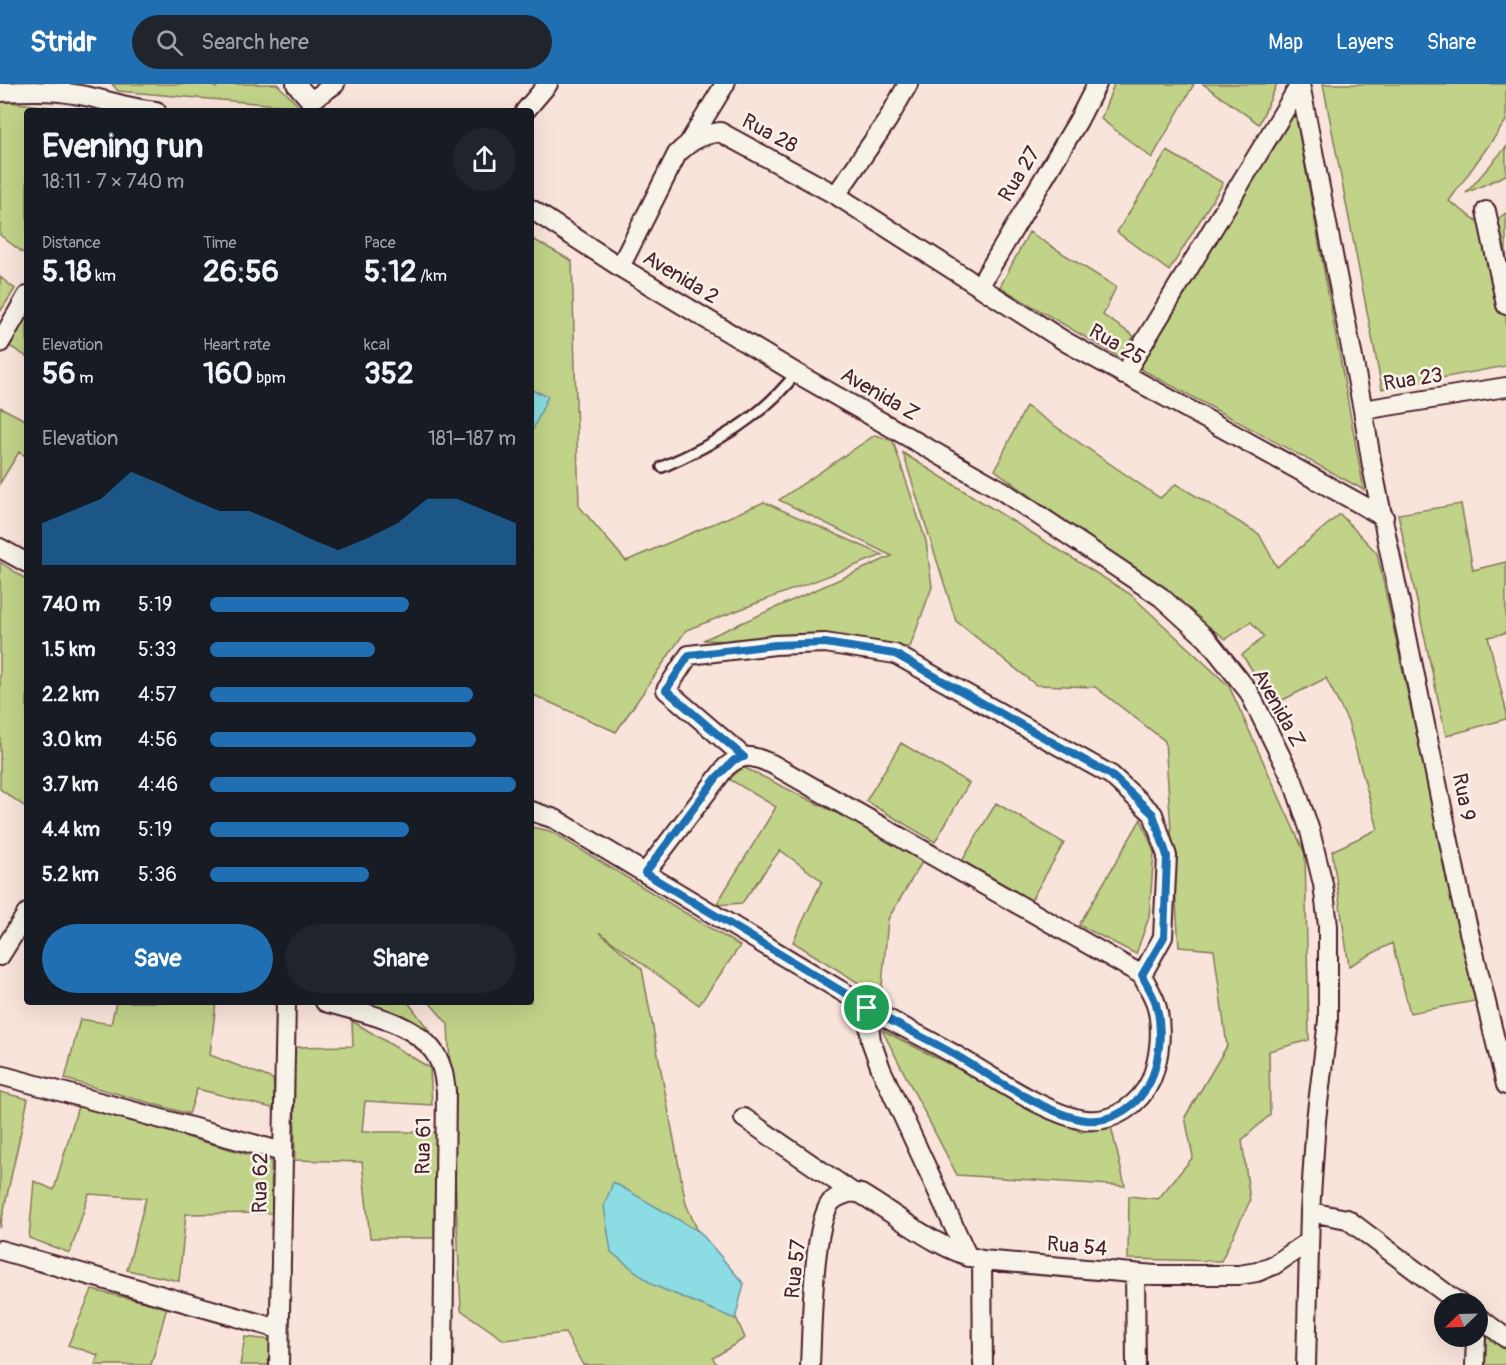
<!DOCTYPE html>
<html lang="en">
<head>
<meta charset="utf-8">
<style>
	:root { --surface:#171b24; --page:#20242c; --text:#f1f3f6; --muted:#9ea1a6; --accent:#1f6fb2 }
	body { margin:0; font-family:Pangolin,sans-serif; background:var(--page); color:var(--text); height:100vh; display:flex; flex-direction:column; font-size:22px; white-space:nowrap }
	* { box-sizing:border-box; margin:0 }
	p { font-size:20px; color:var(--muted) }
	.icon { flex:none; width:33px; height:33px; fill:none; stroke:currentColor; stroke-width:2; stroke-linecap:round; stroke-linejoin:round }
	.map { position:relative; flex:1; overflow:hidden }
	.side { position:absolute; left:24px; top:24px; width:510px; height:897px; display:flex; flex-direction:column; background:var(--surface); border-radius:6px; box-shadow:0 6px 24px #0002 }
	.side>* { flex:none }
	.needle { width:39px; rotate:247deg }
	.fabs { position:absolute; left:1434px; top:1209px; display:grid; gap:12px }
	.fabs a { display:grid; place-items:center; width:54px; height:54px; border-radius:50%; background:var(--surface); box-shadow:0 6px 24px #0002; font-size:30px }
	.pin { position:absolute; display:grid; place-items:center; width:51px; height:51px; color:#fff; margin:-26px; border:3px solid #fff; border-radius:50%; box-shadow:0 2px 6px #0007 }
	.round { display:grid; place-items:center; flex:none; width:63px; height:63px; border-radius:32px; background:var(--page) }
	.head { display:flex; align-items:center; justify-content:space-between; height:102px; padding:0 18px }
	h1 { font-size:33px; font-weight:800; line-height:45px }
	.stats { display:grid; grid-template-columns:repeat(3,1fr); gap:9px; height:102px; padding:6px 18px }
	.stats div { display:grid; align-content:center }
	.stats b { font-size:30px; font-weight:800 }
	.stats small { font-size:16px; font-weight:400 }
	.stats p { font-size:16px }
	.chart { height:168px; padding:12px 18px }
	.chart p { display:flex; justify-content:space-between }
	.chart svg { width:100%; height:108px; margin-top:6px; fill:var(--accent); opacity:.7 }
	.cta { display:flex; gap:12px; margin-top:auto; padding:12px 18px }
	.cta a { flex:1; height:69px; border-radius:36px; background:var(--accent); color:#fff; font-size:24px; font-weight:800; line-height:69px; text-align:center }
	.cta a+a { background:var(--page); color:var(--text) }
	ul { padding:0 18px; list-style:none; font-size:20px }
	li { display:grid; grid-template-columns:96px 72px 1fr; align-items:center; height:45px }
	li i { height:15px; border-radius:8px; background:var(--accent) }
	header { display:flex; align-items:center; gap:36px; box-sizing:border-box; height:84px; padding:0 30px; background:var(--accent); color:#fff }
	header strong { font-size:28px }
	nav { display:flex; gap:33px; margin-inline-start:auto; font-size:21px }
	.search { width:420px; height:54px; background:var(--page); display:flex; align-items:center; gap:15px; box-sizing:border-box; padding:0 21px; border-radius:33px; color:var(--muted); font-size:22px }
	.map>svg:first-child { display:block }
	.green { fill:#c0d388; stroke:#85795a; stroke-width:1.5 }
	.water { fill:#8bdde3; stroke:#719199; stroke-width:1.5 }
	.lines { fill:none; stroke-linecap:round; stroke-linejoin:round }
	.service-casing { stroke:#4a1f2b; stroke-width:14 }
	.minor-casing { stroke:#4a1f2b; stroke-width:22 }
	.service { stroke:#f7f3e8; stroke-width:9 }
	.minor { stroke:#f7f3e8; stroke-width:18 }
	.route-casing { stroke:#fff; stroke-width:12 }
	.route { stroke:#1f6fb2; stroke-width:8 }
	.labels { text-anchor:middle; stroke-width:5; stroke-linejoin:round; paint-order:stroke }
	.street-label { font-size:21px; fill:#4a1f2b; stroke:#f7f3e8 }
</style>
</head>
<body>
<header>
<strong>Stridr</strong>
<div class="search"><svg class="icon" aria-label="search" viewBox="0 0 24 24"><circle cx="10" cy="10" r="6"/><path d="M15 15l6 6"/></svg>Search here</div>
<nav><a>Map</a><a>Layers</a><a>Share</a></nav>
</header>
<div class="map">
<svg width="1506" height="1281" viewBox="0 0 1506 1281">
	<rect width="100%" height="100%" fill="#f9e4db"/>
	<filter id="ink" filterUnits="userSpaceOnUse"><feTurbulence type="fractalNoise" baseFrequency=".0167" numOctaves="2"/><feDisplacementMap in="SourceGraphic" scale="12" xChannelSelector="R" yChannelSelector="G"/><feConvolveMatrix kernelMatrix="1 2 1 2 8 2 1 2 1" color-interpolation-filters="sRGB"/></filter>
	<g filter="url(#ink)">
		<path class="green" d="M112 0H211L216 4 219 0H277L300 23 118 7Z
			M1114 0H1194L1152 74 1101 35Z
			M1203 0H1277L1259 40Z
			M1323 0H1506V37L1449 117 1486 143 1506 129V282L1382 305Z
			M0 17 84 27H27V172L0 151Z
			M1295 27 1364 406 1139 284Z
			M1506 63V91L1466 109Z
			M1167 67 1223 99 1169 187 1117 148Z
			M1029 148 1116 203 1103 231 1134 252 1119 273 1000 203Z
			M531 154 572 177 579 422 626 477 764 418 883 471 686 546 616 648 531 610Z
			M0 193 15 205 0 228Z
			M27 231V273L8 261Z
			M1026 322 1160 414 1176 400 1259 450 1277 483 1340 430 1377 469 1475 917 1410 929 1392 859 1349 882 1332 767 1378 745 1348 638 1326 594 1275 620 1242 571 1264 553 1251 538 1226 555 995 386Z
			M0 323 27 337V373L19 368 0 399Z
			M875 351 893 357 926 457 932 503 910 563 703 556 892 472 779 416Z
			M903 369 1130 510 1229 602 1305 770 1309 956 1269 967 1270 1031 1242 1056 1250 1117 1221 1177 1128 1175 1129 1112 1158 1115 1193 1073 1185 1033 1227 962 1214 866 1179 863 1165 657 1095 603 1036 601 956 537Z
			M1461 420 1473 486 1506 478V549L1488 553 1506 626V635L1446 652 1398 430Z
			M0 478 27 496V724L0 705Z
			M901 659 969 699 935 758 866 717Z
			M743 683 925 773 888 835 881 913 793 858 822 797 780 766 742 819 716 821 776 723 729 695Z
			M996 719 1064 759 1030 818 962 777Z
			M1141 735 1154 768 1149 833 1136 870 1079 841Z
			M531 743 550 747 740 862 699 921 599 848 642 885 686 1120 745 1254 713 1274 717 1281H583L565 1249 504 1256 461 1226 448 940 429 918H531V800H534L531 798Z
			M116 918H216L210 971 273 995 276 1025 197 1005 189 1030 65 995 80 935 111 940Z
			M351 918H408L434 953Z
			M352 937 430 984 432 1021 365 1017 362 1048H436L434 1154H370L362 1078 295 1076 294 963 353 962Z
			M882 946 1081 1048 1111 1042 1125 1102 957 1091Z
			M0 1008 28 1015 0 1144Z
			M78 1022 271 1077 272 1129 186 1130 179 1197 127 1186 146 1114 89 1110 70 1169 29 1154 34 1097 54 1106Z
			M92 1206 167 1223 151 1281H95L98 1271 68 1261Z
			M1479 1246 1506 1267V1281H1479Z
			M245 1253 271 1256 270 1281H240Z"/>
		<path class="water" d="M531 306 548 312 531 350Z
			M613 1098 700 1148 744 1200 735 1235 653 1201 611 1168 604 1122Z"/>
		<g class="lines">
			<g class="service-casing">
				<path id="service" d="M662 383C713 361 763 333 796 289"/>
			</g>
			<g class="minor-casing">
				<path id="minor" d="M296 0 311 17V27
					M1300 0 1363 326
					M0 8C25 7 50 6 74 10 102 14 128 25 156 27
					M311 17 335 0
					M525 27 548 0
					M690 57 725 0
					M836 111 1066 258 1384 433
					M531 125 620 183 796 289 1001 406 1161 513 1207 555 1249 608 1293 697 1310 747 1323 800 1328 842V936L1316 1036 1310 1128 1306 1281
					M1486 127 1506 221
					M620 183 677 70C691 56 701 51 720 48L836 111 887 37 908 0
					M979 203 1078 37 1097 0
					M0 259 27 212
					M1124 291 1300 1
					M1506 303 1363 326 1372 382 1460 811 1506 1001
					M0 464 27 479
					M744 673 666 606 689 571 775 561 825 559 895 570 1111 691 1153 730 1167 772 1163 853 1142 891
					M531 727 555 735 848 911 867 924 871 957 881 985 968 1173
					M645 789 726 683C744 668 753 672 772 680L1142 891C1146 900 1153 910 1156 920 1163 943 1160 973 1151 996 1140 1020 1114 1039 1086 1036 1048 1032 987 989 952 969 924 953 895 939 867 924
					M0 872 27 829
					M325 918C361 929 414 936 436 971 443 982 444 994 446 1007L443 1281
					M0 991 283 1068
					M744 1034 852 1108 861 1110C900 1133 938 1166 982 1176L1155 1191H1239L1257 1188 1274 1181 1308 1158
					M1310 1128 1347 1135 1460 1220
					M0 1166 279 1245
					M982 1176 983 1281
					M1135 1189 1136 1281
					M1478 1233 1506 1254
					M279 1281 286 918
					M810 1281C812 1247 812 1143 831 1118 837 1112 844 1110 852 1108
					M1475 1281 1476 1252"/>
			</g>
			<use href="#service" class="service"/>
			<use href="#minor" class="minor"/>
		</g>
	</g>
	<g class="lines" filter="url(#ink)">
		<g class="route-casing">
			<path id="route" d="M825 559 895 570 1111 691 1153 730 1167 772 1164 853 1142 891C1146 900 1153 910 1156 920 1163 944 1160 973 1151 996 1140 1020 1114 1039 1086 1036 1046 1031 987 989 952 969 917 949 880 934 848 911L645 789 717 693 734 676 744 673 666 606 689 571 775 561Z"/>
		</g>
		<use href="#route" class="route"/>
	</g>
	<g class="labels">
		<g class="street-label">
			<text transform="translate(770 49) rotate(28)" y="7">Rua 28</text>
			<text transform="translate(1019 90) rotate(-59)" y="7">Rua 27</text>
			<text transform="translate(681 193) rotate(31)" y="7">Avenida 2</text>
			<text transform="translate(1117 260) rotate(30)" y="7">Rua 25</text>
			<text transform="translate(1413 295) rotate(-9)" y="7">Rua 23</text>
			<text transform="translate(880 310) rotate(30)" y="7">Avenida Z</text>
			<text transform="translate(1279 624) rotate(61)" y="7">Avenida Z</text>
			<text transform="translate(1464 713) rotate(79)" y="7">Rua 9</text>
			<text transform="translate(423 1062) rotate(-89)" y="7">Rua 61</text>
			<text transform="translate(260 1099) rotate(-89)" y="7">Rua 62</text>
			<text transform="translate(1077 1162) rotate(5)" y="7">Rua 54</text>
			<text transform="translate(795 1185) rotate(-84)" y="7">Rua 57</text>
		</g>
	</g>
</svg>
<div class="fabs">
<a><svg class="needle" viewBox="-14 -14 28 28"><path d="M0-13l5 13h-10z" fill="#e53935"/><path d="M0 13l5-13h-10z" fill="#9ea1a6"/></svg></a>
</div>
<div class="pin" style="left:867px;top:924px;background:#1e9e55"><svg class="icon" aria-label="arrive" viewBox="0 0 24 24"><path d="M6 21V4h12l-3 4 3 4H6"/></svg></div>
<section class="side">
<div class="head"><div><h1>Evening run</h1><p>18:11 · 7 × 740 m</p></div><a class="round"><svg class="icon" aria-label="share" viewBox="0 0 24 24"><path d="M12 15V3M7 8l5-5 5 5M5 13v7h14v-7"/></svg></a></div>
<div class="stats">
<div><p>Distance</p><b>5.18<small> km</small></b></div>
<div><p>Time</p><b>26:56</b></div>
<div><p>Pace</p><b>5:12<small> /km</small></b></div>
</div>
<div class="stats">
<div><p>Elevation</p><b>56<small> m</small></b></div>
<div><p>Heart rate</p><b>160<small> bpm</small></b></div>
<div><p>kcal</p><b>352</b></div>
</div>
<div class="chart"><p><span>Elevation</span>181–187 m</p>
<svg viewBox="0 0 160 44" preserveAspectRatio="none"><path d="M0 44V27L10 22L20 17L30 6L40 11L50 17L60 22L70 22L80 27L90 33L100 38L110 33L120 27L130 17L140 17L150 22L160 27V44z"/></svg>
</div>
<ul>
<li><b>740 m</b>5:19<i style="width:65%"></i></li>
<li><b>1.5 km</b>5:33<i style="width:54%"></i></li>
<li><b>2.2 km</b>4:57<i style="width:86%"></i></li>
<li><b>3.0 km</b>4:56<i style="width:87%"></i></li>
<li><b>3.7 km</b>4:46<i style="width:100%"></i></li>
<li><b>4.4 km</b>5:19<i style="width:65%"></i></li>
<li><b>5.2 km</b>5:36<i style="width:52%"></i></li>
</ul>
<div class="cta"><a>Save</a><a>Share</a></div>
</section>
</div>
</body>
</html>
